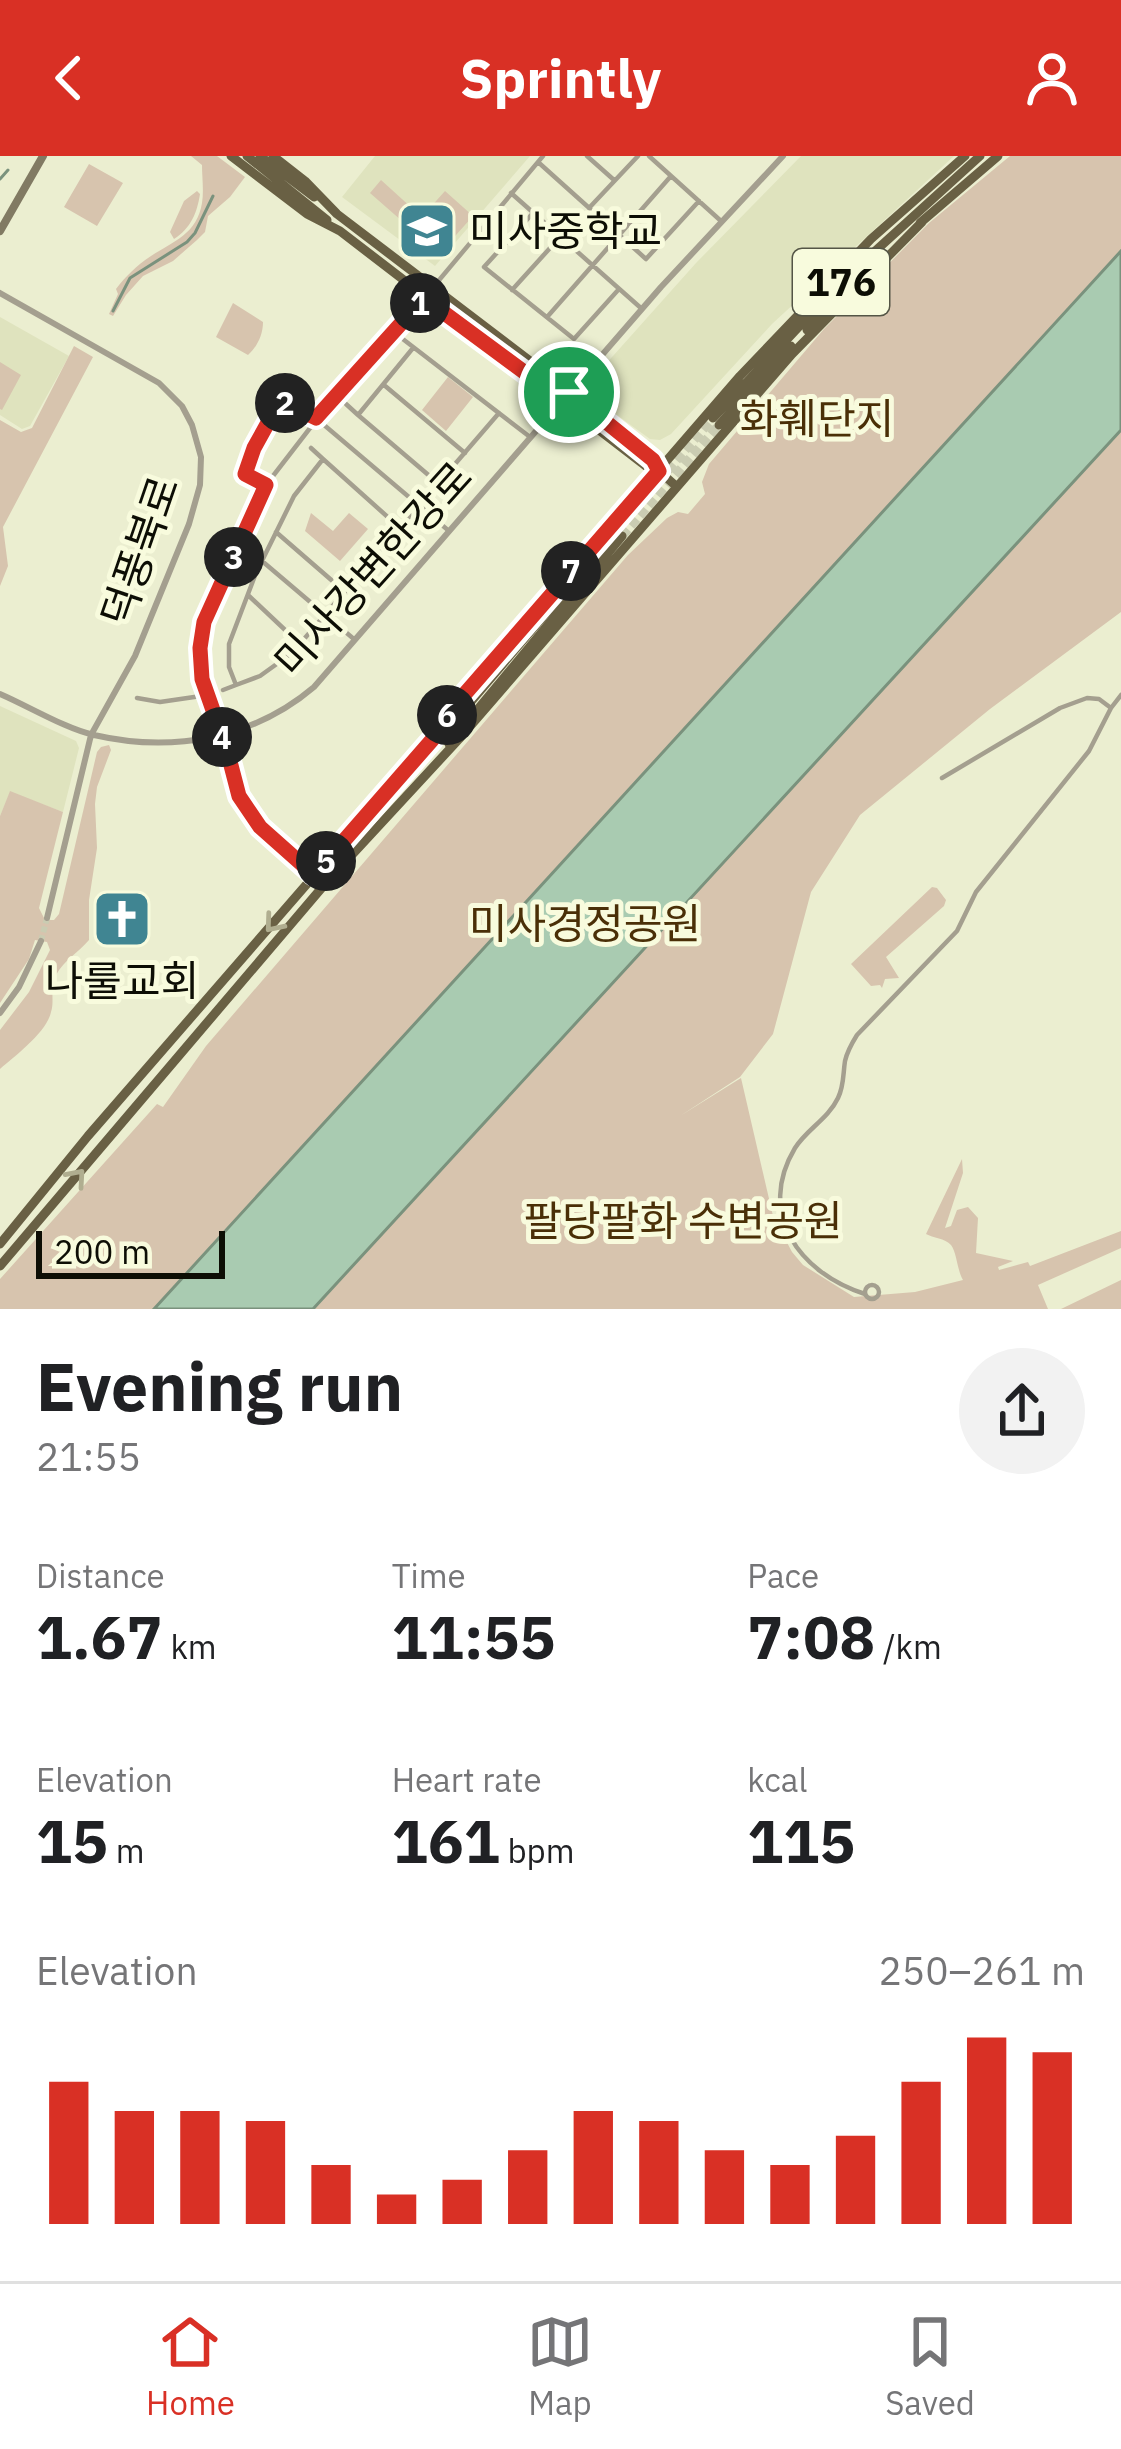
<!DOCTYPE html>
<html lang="en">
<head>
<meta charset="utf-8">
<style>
	:root { --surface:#fff; --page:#f2f2f2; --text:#202124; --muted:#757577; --line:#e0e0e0; --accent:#d93025 }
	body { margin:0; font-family:"IBM Plex Sans","Noto Sans KR",sans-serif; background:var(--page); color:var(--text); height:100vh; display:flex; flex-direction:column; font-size:45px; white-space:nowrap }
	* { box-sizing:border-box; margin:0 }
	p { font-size:39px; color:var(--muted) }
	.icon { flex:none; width:66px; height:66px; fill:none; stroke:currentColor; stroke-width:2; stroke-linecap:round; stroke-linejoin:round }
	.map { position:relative; height:1153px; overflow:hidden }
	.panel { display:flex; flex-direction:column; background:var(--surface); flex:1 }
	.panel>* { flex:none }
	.scale { position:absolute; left:36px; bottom:30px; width:189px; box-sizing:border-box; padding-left:12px; border:6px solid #0d0e05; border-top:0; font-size:33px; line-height:42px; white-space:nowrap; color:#0d0e05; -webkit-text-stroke:9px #f8fbdd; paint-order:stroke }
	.pin { position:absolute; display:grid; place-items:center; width:102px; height:102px; color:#fff; margin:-51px; border:6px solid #fff; border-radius:50%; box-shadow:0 3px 12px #0007 }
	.km { position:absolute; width:60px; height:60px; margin:-30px; border-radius:50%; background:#222; color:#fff; font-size:33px; line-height:60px; text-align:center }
	.round { display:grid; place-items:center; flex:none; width:126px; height:126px; border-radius:63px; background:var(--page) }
	.summary { display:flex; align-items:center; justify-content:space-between; height:204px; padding:0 36px }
	h1 { font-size:66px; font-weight:700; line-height:90px }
	.figures { display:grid; grid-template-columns:repeat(3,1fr); gap:18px; height:204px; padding:12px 36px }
	.figures div { display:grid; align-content:center }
	.figures b { font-size:60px; font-weight:700 }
	.figures small { font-size:33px; font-weight:400 }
	.figures p { font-size:33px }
	.chart { height:336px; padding:24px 36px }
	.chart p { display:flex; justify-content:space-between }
	.chart svg { width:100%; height:216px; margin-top:12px; stroke:var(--accent); stroke-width:6 }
	header { display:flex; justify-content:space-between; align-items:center; height:156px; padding:0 36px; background:var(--accent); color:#fff; font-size:54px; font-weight:700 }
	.dock { display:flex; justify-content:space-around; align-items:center; height:168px; border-top:3px solid var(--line); background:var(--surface); font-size:33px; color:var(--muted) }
	.dock a { display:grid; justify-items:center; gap:6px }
	.dock .current { color:var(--accent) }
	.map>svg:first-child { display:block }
	.built { fill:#dfe3be }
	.green { fill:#d7c4ae }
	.water { fill:#a9cbb1; stroke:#7a927d; stroke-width:3 }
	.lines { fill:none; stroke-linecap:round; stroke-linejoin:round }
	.stream { stroke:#7a927d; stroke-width:3 }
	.tertiary-tunnel { stroke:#caccb2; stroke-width:6; stroke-dasharray:6 3; stroke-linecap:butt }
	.primary-tunnel { stroke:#caccb2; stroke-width:9; stroke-dasharray:9 4.5; stroke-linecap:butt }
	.minor { stroke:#a49f8f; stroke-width:4.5 }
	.tertiary { stroke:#a49f8f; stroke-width:6 }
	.secondary { stroke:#817a63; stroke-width:8 }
	.primary { stroke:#696044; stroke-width:9 }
	.oneway { stroke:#b0ae90 }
	.route-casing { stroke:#fff; stroke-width:24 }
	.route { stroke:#d93025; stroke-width:15 }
	.labels { text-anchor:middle; stroke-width:10; stroke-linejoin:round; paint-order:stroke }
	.shield { fill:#f8fbdd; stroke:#545546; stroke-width:3 }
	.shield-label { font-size:39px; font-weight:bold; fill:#0d0e05 }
	.poi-label { font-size:42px; fill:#0d0e05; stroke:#f8fbdd; text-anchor:start }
	.park-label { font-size:42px; fill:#4a2f07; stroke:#f8fbdd }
	.street-label { font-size:42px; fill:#0d0e05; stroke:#f8fbdd }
</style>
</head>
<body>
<header><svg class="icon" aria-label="back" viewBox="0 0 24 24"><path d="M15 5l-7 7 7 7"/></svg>Sprintly<svg class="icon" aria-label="person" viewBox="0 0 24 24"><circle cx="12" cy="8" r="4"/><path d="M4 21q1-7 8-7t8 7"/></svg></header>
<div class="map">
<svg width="1121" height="1153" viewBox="0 0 1121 1153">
	<rect width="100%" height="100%" fill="#ebeed0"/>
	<path class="built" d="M375 0H530L435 110 342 41Z
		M801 0H954L772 168 671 278 660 284 650 283 592 241 588 228 696 107Z
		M0 161 69 200 30 270 22 273 0 259Z
		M0 550 76 585 79 592 63 656 10 636 0 660Z"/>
	<path class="green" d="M191 0H217L245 21 230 41 208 60 205 76 197 84 173 105 143 120 126 139 113 160 109 158 118 138 116 133C125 121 137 109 151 100 174 85 197 78 202 47 204 35 202 21 202 9Z
		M1010 0H1121V456L990 553 860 659 811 736 773 878 740 921 680 960 741 922 773 1060 792 1096 803 1109 854 1141 915 1136 963 1124C957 1114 957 1097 951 1089 945 1082 933 1082 926 1078L962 1003 963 1017 945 1072 951 1070 957 1054 968 1051 978 1062 976 1097 1013 1105 998 1111 999 1114 1028 1106 1030 1110 1121 1075V1092L1038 1129 1048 1153H0V1123L157 948 163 951 206 890 628 399 667 362 678 356 688 358 705 338 702 326 709 308 824 173 929 67Z
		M89 8 123 27 97 70 64 51Z
		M381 24 413 53 402 65 370 37Z
		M197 35 200 38C197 57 191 72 174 83L170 76 184 45Z
		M445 35 473 60 439 98 411 73Z
		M233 147 263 166C263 179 257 191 248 199L216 181Z
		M74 190 93 201 3 371 8 410 0 430V264L21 276 32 272Z
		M0 206 21 219 2 254 0 253Z
		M448 221 473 241 446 275 422 254Z
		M311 357 333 375 349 357 368 373 340 405 305 375Z
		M109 589 111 594 97 631 95 648 97 692 89 744V784C79 796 64 804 56 819 49 831 55 844 51 856 47 876 15 900 0 913V874L29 836 50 794 47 786 35 784 29 803 0 847V660L10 635 63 656 39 752 45 764H54L59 758 97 596 101 591Z
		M932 731 937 732 946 744 944 750 886 801 899 822 885 823 882 832 880 829 871 830 851 808Z
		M1121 1124V1153H1061Z"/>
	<path class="water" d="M1121 95V274L313 1153H154Z"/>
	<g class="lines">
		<path class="stream" d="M0 23 8 14
			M113 155 130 122 187 86 195 77 213 40"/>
		<path class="tertiary-tunnel" d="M41 785 47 762"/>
		<path class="primary-tunnel" d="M615 376 713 262
			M622 380 719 269"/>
		<path class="minor" d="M587 0 614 24
			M649 0 721 65
			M538 6 646 103 699 45
			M511 37 642 153
			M589 52 638 0
			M533 57 484 111 574 183 619 133
			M435 129 543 0
			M512 134 560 81
			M548 160 671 20
			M395 177 530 281
			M413 192 358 259 439 328
			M384 229 465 297
			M346 248 358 259
			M311 292 323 303
			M265 328 245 318 254 292 280 245 317 263 449 375
			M400 372 323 303 294 340 256 417 229 488V511L236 529 260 520 292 497 499 257
			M276 376 344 435
			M237 394 262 405 355 484
			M248 439 300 488
			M223 534 236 529
			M137 542 160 546 208 539
			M942 622 1060 552 1087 542 1099 543 1111 552
			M313 717 260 671 239 640 203 523C199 503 200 486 204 466L266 329 317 263 424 142
			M865 1136a7 7 0 1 1 14 0a7 7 0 1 1-14 0Z
			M865 1138C799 1117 756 1057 795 992 807 973 828 963 838 942 844 930 843 918 845 905 847 896 852 887 857 879L957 775 976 736 1089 595 1111 552 1121 539"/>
		<path class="tertiary" d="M0 137 159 227 182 250 192 269 201 301 200 329 189 368 135 500 91 579 47 762
			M0 538C28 550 66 573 94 579 172 597 253 583 314 531L661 131 783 0
			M0 857 19 831 41 785"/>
		<path class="secondary" d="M0 75 43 0"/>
		<path class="primary" d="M231 0 307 58 340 75 647 311 659 315
			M247 0 327 64
			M260 0 314 41
			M273 0 305 25 337 58 559 227 653 304 659 315 676 330
			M920 67 998 0
			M807 174 862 117
			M713 262 840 127 980 0
			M719 269 791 190
			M434 579 443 563 740 220 871 83 965 0
			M449 588 622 380
			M0 1088 88 980 432 584 450 570 615 376
			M0 1110 325 728 459 583 792 198 922 66"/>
	</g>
	<defs><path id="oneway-chevron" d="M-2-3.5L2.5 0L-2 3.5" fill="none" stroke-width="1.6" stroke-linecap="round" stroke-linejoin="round" transform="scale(3)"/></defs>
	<g class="oneway">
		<use href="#oneway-chevron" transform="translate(273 768) rotate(130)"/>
		<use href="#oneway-chevron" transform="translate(77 1021) rotate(-49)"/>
	</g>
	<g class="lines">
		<g class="route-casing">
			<path id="route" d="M424 142 562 244 569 236 653 304 659 315 443 563 432 584 314 719 260 671 239 640 227 594 202 523 200 492 204 466 266 329 245 318 254 292 280 245 316 262Z"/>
		</g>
		<use href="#route" class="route"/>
	</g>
	<defs>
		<g id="school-square" transform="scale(3)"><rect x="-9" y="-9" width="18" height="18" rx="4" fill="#408592" stroke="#f8fbdd"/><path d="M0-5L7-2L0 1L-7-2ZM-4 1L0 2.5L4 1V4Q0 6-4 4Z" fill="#fff"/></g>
		<g id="church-square" transform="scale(3)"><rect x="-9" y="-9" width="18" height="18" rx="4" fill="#408592" stroke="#f8fbdd"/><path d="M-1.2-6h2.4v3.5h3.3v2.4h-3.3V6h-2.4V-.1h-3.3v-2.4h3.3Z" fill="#fff"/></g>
	</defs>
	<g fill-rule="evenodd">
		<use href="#school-square" x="427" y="75"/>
		<use href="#church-square" x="122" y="763"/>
	</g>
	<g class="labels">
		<rect class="shield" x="793" y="93" width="96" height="66" rx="9"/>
		<g class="shield-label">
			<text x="841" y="140">176</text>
		</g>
		<g class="poi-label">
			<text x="469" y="90">미사중학교</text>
			<text x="122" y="840" text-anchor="middle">나룰교회</text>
		</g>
		<g class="park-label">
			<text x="817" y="278">화훼단지</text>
			<text x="585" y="783">미사경정공원</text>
			<text x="683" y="1080">팔당팔화 수변공원</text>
		</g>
		<g class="street-label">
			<text transform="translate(140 395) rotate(-71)" y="15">덕풍북로</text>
			<text transform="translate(373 413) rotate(-48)" y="15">미사강변한강로</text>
		</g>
	</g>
</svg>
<div class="scale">200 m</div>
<div class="pin" style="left:569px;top:236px;background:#1e9e55"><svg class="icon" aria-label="arrive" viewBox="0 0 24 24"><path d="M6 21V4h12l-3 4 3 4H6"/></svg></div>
<b class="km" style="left:420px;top:147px">1</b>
<b class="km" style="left:285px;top:247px">2</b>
<b class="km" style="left:234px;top:401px">3</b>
<b class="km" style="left:222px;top:581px">4</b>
<b class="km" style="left:326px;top:705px">5</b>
<b class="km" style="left:447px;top:559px">6</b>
<b class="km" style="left:571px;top:415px">7</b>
</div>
<section class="panel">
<div class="summary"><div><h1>Evening run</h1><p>21:55</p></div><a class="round"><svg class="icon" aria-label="share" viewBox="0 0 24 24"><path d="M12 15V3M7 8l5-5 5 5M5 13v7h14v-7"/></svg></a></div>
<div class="figures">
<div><p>Distance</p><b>1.67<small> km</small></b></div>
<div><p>Time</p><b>11:55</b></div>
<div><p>Pace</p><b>7:08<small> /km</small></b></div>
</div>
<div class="figures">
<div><p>Elevation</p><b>15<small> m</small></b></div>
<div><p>Heart rate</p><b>161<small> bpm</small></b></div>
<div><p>kcal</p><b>115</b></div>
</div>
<div class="chart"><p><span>Elevation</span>250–261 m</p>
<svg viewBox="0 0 160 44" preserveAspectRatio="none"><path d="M5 44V15M15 44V21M25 44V21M35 44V23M45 44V32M55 44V38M65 44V35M75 44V29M85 44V21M95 44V23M105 44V29M115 44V32M125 44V26M135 44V15M145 44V6M155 44V9"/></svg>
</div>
</section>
<nav class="dock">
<a class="current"><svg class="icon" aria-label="home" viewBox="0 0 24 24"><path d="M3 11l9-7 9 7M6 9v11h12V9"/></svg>Home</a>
<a><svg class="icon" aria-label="map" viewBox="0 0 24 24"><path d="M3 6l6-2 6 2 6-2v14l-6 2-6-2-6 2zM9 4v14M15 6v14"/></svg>Map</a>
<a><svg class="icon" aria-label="saved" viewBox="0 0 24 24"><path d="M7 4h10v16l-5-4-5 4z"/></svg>Saved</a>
</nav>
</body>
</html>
